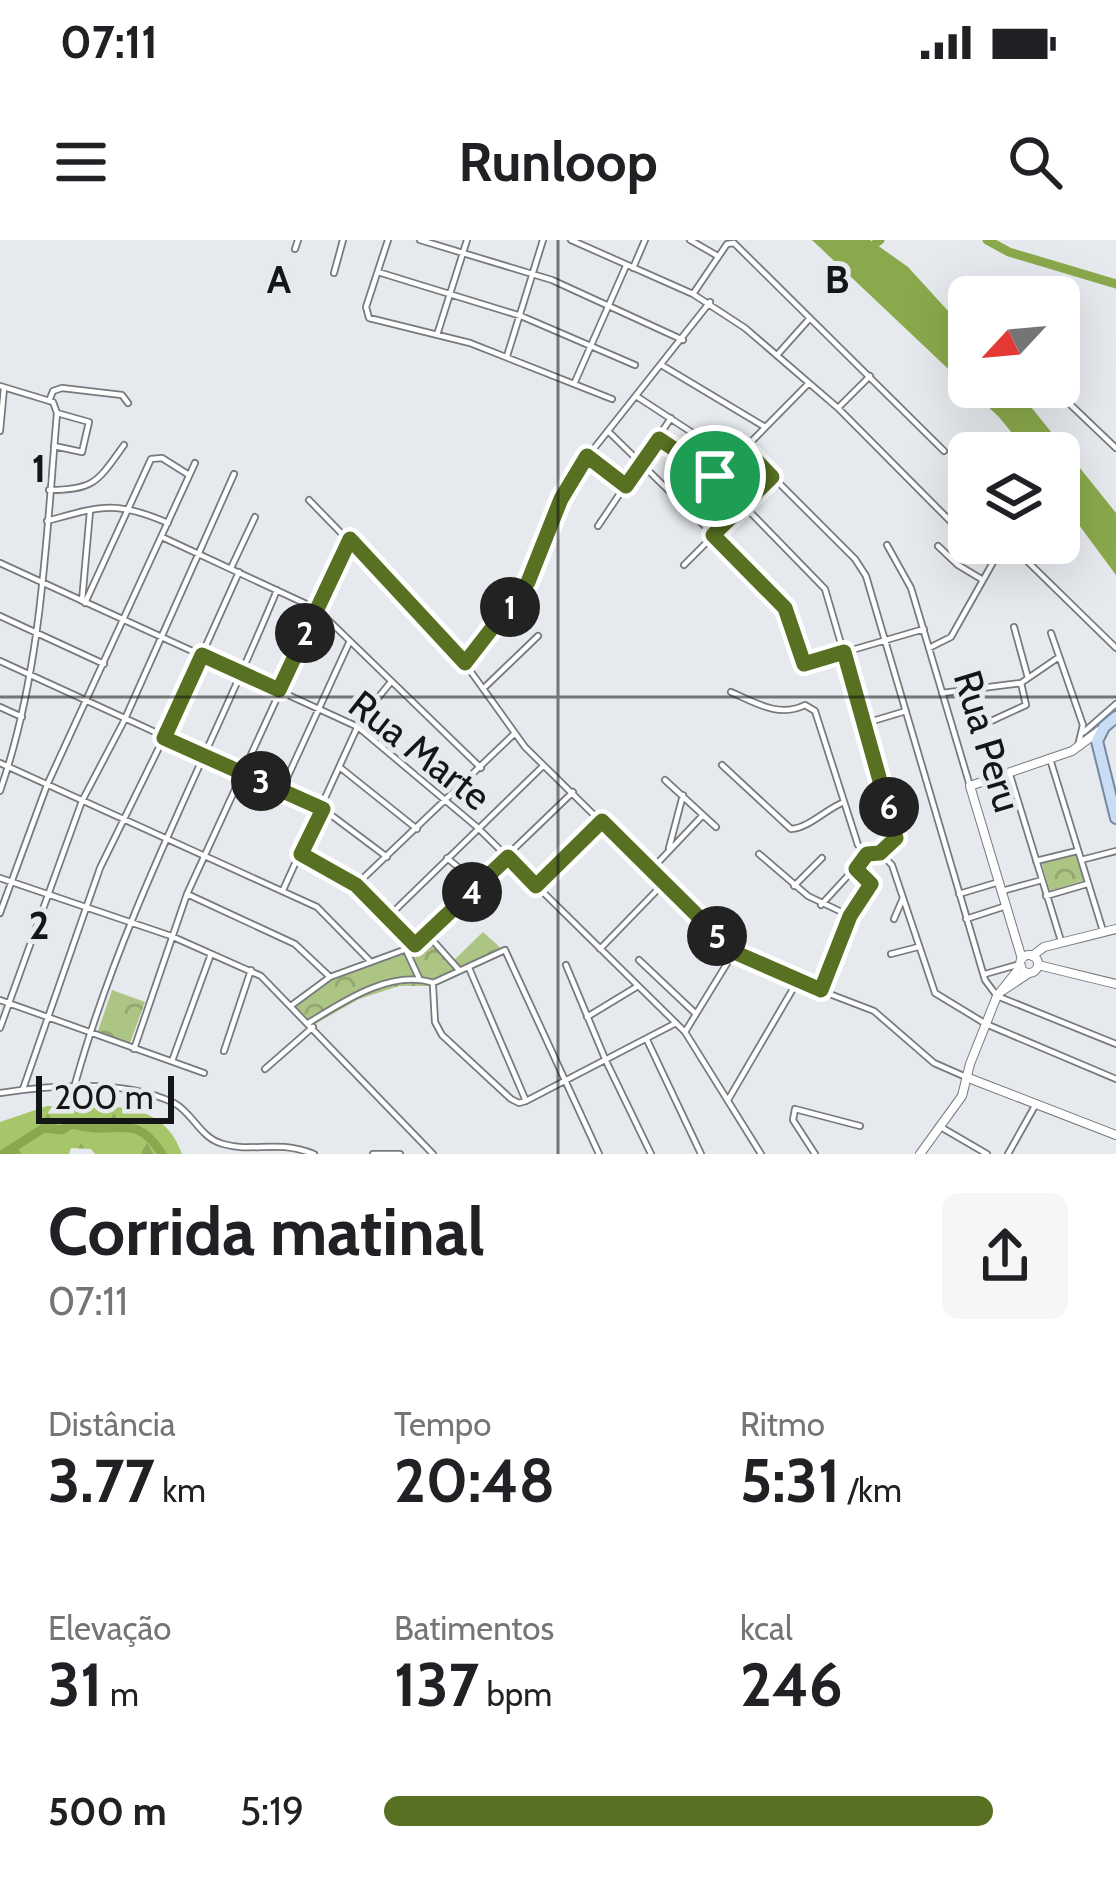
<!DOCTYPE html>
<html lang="pt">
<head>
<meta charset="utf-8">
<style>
	:root { --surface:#fff; --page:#f6f6f6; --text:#202124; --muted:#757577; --accent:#577021 }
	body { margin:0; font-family:Cabin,sans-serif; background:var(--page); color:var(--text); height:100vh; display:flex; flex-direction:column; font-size:45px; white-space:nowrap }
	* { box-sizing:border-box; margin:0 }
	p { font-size:39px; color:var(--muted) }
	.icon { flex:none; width:66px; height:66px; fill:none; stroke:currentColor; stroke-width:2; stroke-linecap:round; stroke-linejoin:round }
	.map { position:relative; height:914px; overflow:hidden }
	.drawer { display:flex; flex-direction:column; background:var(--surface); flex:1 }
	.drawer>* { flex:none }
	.needle { width:78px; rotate:244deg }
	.controls { position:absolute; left:948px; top:36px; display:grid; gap:24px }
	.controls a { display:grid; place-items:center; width:132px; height:132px; border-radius:18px; background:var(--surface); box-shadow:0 12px 48px #0002; font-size:60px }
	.scale { position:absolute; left:36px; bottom:30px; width:138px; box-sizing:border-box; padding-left:12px; border:6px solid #141516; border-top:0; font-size:33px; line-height:42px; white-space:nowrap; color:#141516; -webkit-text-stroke:9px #e6e9ed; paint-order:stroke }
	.pin { position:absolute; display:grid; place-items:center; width:102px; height:102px; color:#fff; margin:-51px; border:6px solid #fff; border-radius:50%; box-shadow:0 3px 12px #0007 }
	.km { position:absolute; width:60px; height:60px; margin:-30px; border-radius:50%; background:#222; color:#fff; font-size:33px; line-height:60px; text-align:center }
	.round { display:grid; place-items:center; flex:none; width:126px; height:126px; border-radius:18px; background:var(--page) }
	.summary { display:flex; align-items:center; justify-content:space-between; height:204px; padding:0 48px }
	h1 { font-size:66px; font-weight:800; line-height:90px }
	.stats { display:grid; grid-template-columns:repeat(3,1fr); gap:18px; height:204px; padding:12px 48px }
	.stats div { display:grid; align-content:center }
	.stats b { font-size:60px; font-weight:800 }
	.stats small { font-size:33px; font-weight:400 }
	.stats p { font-size:33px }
	ul { padding:0 48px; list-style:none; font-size:39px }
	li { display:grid; grid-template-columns:192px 144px 1fr; align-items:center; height:90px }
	li i { height:30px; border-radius:15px; background:var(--accent) }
	.status { display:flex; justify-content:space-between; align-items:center; height:84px; padding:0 60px; background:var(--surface); direction:ltr }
	.status svg { height:33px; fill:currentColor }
	header { display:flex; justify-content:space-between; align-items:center; height:156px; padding:0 48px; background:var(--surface); font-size:54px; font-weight:800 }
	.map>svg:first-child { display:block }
	.forest { fill:url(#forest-firs) }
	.park { fill:url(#park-crowns) }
	.water { fill:#8aa94c }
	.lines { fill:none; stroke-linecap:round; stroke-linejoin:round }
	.river { stroke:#8aa94c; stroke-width:9 }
	.street-casing { stroke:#767a7d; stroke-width:8 }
	.secondary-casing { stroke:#767a7d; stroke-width:10 }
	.primary-casing { stroke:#7489a2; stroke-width:14 }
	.street { stroke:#fff; stroke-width:4.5 }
	.secondary { stroke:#fff; stroke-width:8 }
	.primary { stroke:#caddf4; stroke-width:10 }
	.route-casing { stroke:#fff; stroke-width:24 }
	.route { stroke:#577021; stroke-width:15 }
	.grid { fill:none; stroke:#141516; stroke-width:3; stroke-opacity:0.55 }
	.labels { text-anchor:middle; stroke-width:10; stroke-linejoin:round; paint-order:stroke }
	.street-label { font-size:39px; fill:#141516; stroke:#e6e9ed }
	.grid-label { font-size:39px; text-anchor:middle; font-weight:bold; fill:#141516; stroke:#e6e9ed; stroke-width:10; stroke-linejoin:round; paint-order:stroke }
</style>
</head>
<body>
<div class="status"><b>07:11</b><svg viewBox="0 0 49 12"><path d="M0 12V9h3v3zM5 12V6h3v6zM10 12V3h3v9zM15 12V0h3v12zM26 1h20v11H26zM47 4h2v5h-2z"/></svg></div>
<header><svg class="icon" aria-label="menu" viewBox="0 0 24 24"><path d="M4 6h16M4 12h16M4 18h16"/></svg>Runloop<svg class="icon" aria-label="search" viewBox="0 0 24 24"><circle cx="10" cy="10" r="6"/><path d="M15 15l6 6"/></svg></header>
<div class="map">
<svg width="1116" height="914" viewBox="0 0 1116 914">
	<defs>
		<pattern id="forest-firs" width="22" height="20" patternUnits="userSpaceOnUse" patternTransform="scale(3)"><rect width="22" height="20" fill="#a6c669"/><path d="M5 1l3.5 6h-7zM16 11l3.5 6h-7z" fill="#8ea95a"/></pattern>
		<pattern id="park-crowns" width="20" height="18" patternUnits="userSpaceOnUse" patternTransform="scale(3)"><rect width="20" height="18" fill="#adc584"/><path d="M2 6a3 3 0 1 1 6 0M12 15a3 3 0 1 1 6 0" fill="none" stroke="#94a871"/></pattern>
	</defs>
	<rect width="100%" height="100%" fill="#e6e9ed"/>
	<path class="forest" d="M47 866C100 868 161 854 182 914H95L91 909 71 908 69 914H0V882Z"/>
	<path class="park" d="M1076 612 1085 640 1050 651 1041 621Z
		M483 692 504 711 434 746H399L359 759 308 788 288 766 327 741 407 713 427 696 451 723Z
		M112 750 145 762 130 803 98 791Z"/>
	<path class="water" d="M812 0H870L908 27 969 94V147H1015L1116 273V335L1059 258V213H1028L999 177Z"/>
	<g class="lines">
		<path class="river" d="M987 0 1009 12 1116 44
			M876 3 880 0
			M3 914 44 888 62 890 72 884C116 898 134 869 162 914"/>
		<g class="street-casing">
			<path id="street" d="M388 0 366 67 369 78 470 103 612 159
				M420 0 552 40 683 100
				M571 0 693 54 745 88 838 168 969 300
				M690 0 716 15
				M295 9 298 0
				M633 28 645 0
				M378 32 521 76 635 125
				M334 33 343 0
				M693 54 727 4 734 3 944 211
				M437 95 467 0
				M778 114 810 78
				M507 116 543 0
				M663 126 765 187
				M574 144 626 26
				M0 146 53 162 57 173C46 299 42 430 0 551
				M1052 147 1116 208
				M636 156 731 218
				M49 161 53 151 62 148 122 155 128 163
				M838 168 870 136
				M0 191 4 148
				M610 193 775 355 785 368 804 424 924 389
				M659 199 715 236 825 349 895 588 896 598 880 613
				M54 206 82 212 89 182 57 173
				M744 208 855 319 866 336 985 740 997 756 1116 804
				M588 216 625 246
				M49 250C95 250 98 241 124 205
				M309 260 456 411 525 507 729 708 767 730 874 771 934 823 966 837
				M687 267 809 143
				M47 281C101 266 115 260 168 283
				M598 286 671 178
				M164 298 317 369 481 528
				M975 303 1026 320 1116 408
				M887 305 911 348 970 546
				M938 306 958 325 983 340
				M0 323 358 487 477 587 685 792 761 914
				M684 325 772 237
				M231 328 255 277
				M82 361 90 271
				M85 363 151 219 162 218 189 235
				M0 376 104 424
				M1014 387 1028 438
				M1051 393 1083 485 1078 506
				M929 408 951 397 1000 310
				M0 421 323 569 387 617
				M465 422 528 342 561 259 588 216 710 62
				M486 446 538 396
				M731 452C756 463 779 478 805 465L815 471 858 605 867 614 880 613 892 625 935 753 986 784 1116 839
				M942 453 1021 443 1059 417
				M0 467 22 477
				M989 482 1026 465 1021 443
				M866 483 906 471
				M1084 492 1116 464
				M1050 519 1103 691
				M0 523 317 667 370 721
				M722 525 791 589C809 588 826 569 844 562
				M342 529 417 589
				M1010 535 1061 701
				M665 540 716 587
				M282 549 349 403
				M669 608 683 555
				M301 613 356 645 415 705
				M759 614 808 656 850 676
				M447 618 480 645
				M1081 620 1116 611
				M1036 621 1077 611
				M651 630 703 575
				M0 638 171 696 261 736 433 914
				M356 645 514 494
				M536 646 600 582
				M794 646 822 618
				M283 650 361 479 390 443
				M1002 651 1042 640
				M187 654 295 704 330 737
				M959 654 999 642
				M1046 656 1087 644
				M821 665 866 616
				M0 673 47 545 195 223
				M388 677 543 526
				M894 679 903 658
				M966 679 1006 666
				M427 694 459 730
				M600 709 663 644
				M406 710 419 738
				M891 714 918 707
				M639 720 696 774
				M566 725 606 821 651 914
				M469 728 526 861
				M985 734 1020 724
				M433 746 435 782 442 795 511 859 519 863 526 861
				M821 750 850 676 871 644 856 630
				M0 760 204 833
				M292 765 330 737 412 707 573 552
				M587 777 638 746
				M310 782C344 761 392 729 433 743L505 710 599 914
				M0 788 82 561 124 481 234 234
				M685 792 734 712
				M647 800 701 914
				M134 809 187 654 350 299
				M224 811 251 730
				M172 821 211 714
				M265 829 313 787
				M75 844C123 672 209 515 277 350
				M23 849 100 628 172 481 239 332
				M0 853C52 845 125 839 174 863 193 873 200 898 223 904 254 913 275 899 314 914
				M728 860 797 742
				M526 861 676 783
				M939 886 987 914
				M373 914H400
				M815 914 793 880 795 869 860 886
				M1008 914 1036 864"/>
		</g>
		<g class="secondary-casing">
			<path id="secondary" d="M1020 724a9 9 0 1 1 18 0a9 9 0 1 1-18 0Z
				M1032 716 1044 707 1116 689
				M1022 719 970 546 1072 511 1099 491
				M1038 725 1116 744
				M1002 751 1029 733
				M966 837 1116 895
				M920 914 962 856 970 824 997 756 1021 726"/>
		</g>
		<g class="primary-casing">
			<path id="primary" d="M1116 477 1104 487 1097 501 1116 578"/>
		</g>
		<use href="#street" class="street"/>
		<use href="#secondary" class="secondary"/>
		<use href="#primary" class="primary"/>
	</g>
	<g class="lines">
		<g class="route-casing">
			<path id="route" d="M659 199 715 236 744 208 772 237 713 295 785 368 804 424 844 412 896 598 880 613 867 614 856 629 871 644 850 676 821 750 734 712 602 581 536 646 508 617 415 705 356 645 301 614 323 569 164 498 202 415 279 450 350 299 465 423 528 342 561 259 587 216 626 246Z"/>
		</g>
		<use href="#route" class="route"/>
	</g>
	<path class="grid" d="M558 0V914M0 457H1116"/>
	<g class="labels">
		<g class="street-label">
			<text transform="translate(988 501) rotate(73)" y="14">Rua Peru</text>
			<text transform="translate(420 510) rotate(38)" y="14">Rua Marte</text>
		</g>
	</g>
	<g class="grid-label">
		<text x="279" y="53">A</text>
		<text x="837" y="53">B</text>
		<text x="39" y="242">1</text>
		<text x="39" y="699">2</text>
	</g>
</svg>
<div class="controls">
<a><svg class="needle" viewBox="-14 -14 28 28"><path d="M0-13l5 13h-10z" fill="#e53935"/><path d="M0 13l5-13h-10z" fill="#757577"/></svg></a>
<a><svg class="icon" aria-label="layers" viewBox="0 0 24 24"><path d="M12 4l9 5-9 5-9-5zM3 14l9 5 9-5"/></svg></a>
</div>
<div class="scale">200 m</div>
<div class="pin" style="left:715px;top:236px;background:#1e9e55"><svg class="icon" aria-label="arrive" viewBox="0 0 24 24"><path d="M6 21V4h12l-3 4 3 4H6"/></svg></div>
<b class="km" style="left:510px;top:367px">1</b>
<b class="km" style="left:305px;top:393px">2</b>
<b class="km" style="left:261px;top:541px">3</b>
<b class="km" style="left:472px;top:652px">4</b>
<b class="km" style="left:717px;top:696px">5</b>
<b class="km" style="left:889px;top:567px">6</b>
</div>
<section class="drawer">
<div class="summary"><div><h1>Corrida matinal</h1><p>07:11</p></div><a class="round"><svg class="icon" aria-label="share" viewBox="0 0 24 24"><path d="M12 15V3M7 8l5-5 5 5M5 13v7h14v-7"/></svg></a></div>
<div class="stats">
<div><p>Distância</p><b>3.77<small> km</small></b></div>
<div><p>Tempo</p><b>20:48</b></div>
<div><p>Ritmo</p><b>5:31<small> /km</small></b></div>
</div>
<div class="stats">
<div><p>Elevação</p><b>31<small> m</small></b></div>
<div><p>Batimentos</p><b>137<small> bpm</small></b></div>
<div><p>kcal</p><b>246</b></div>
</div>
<ul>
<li><b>500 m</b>5:19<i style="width:89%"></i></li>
</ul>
</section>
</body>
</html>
